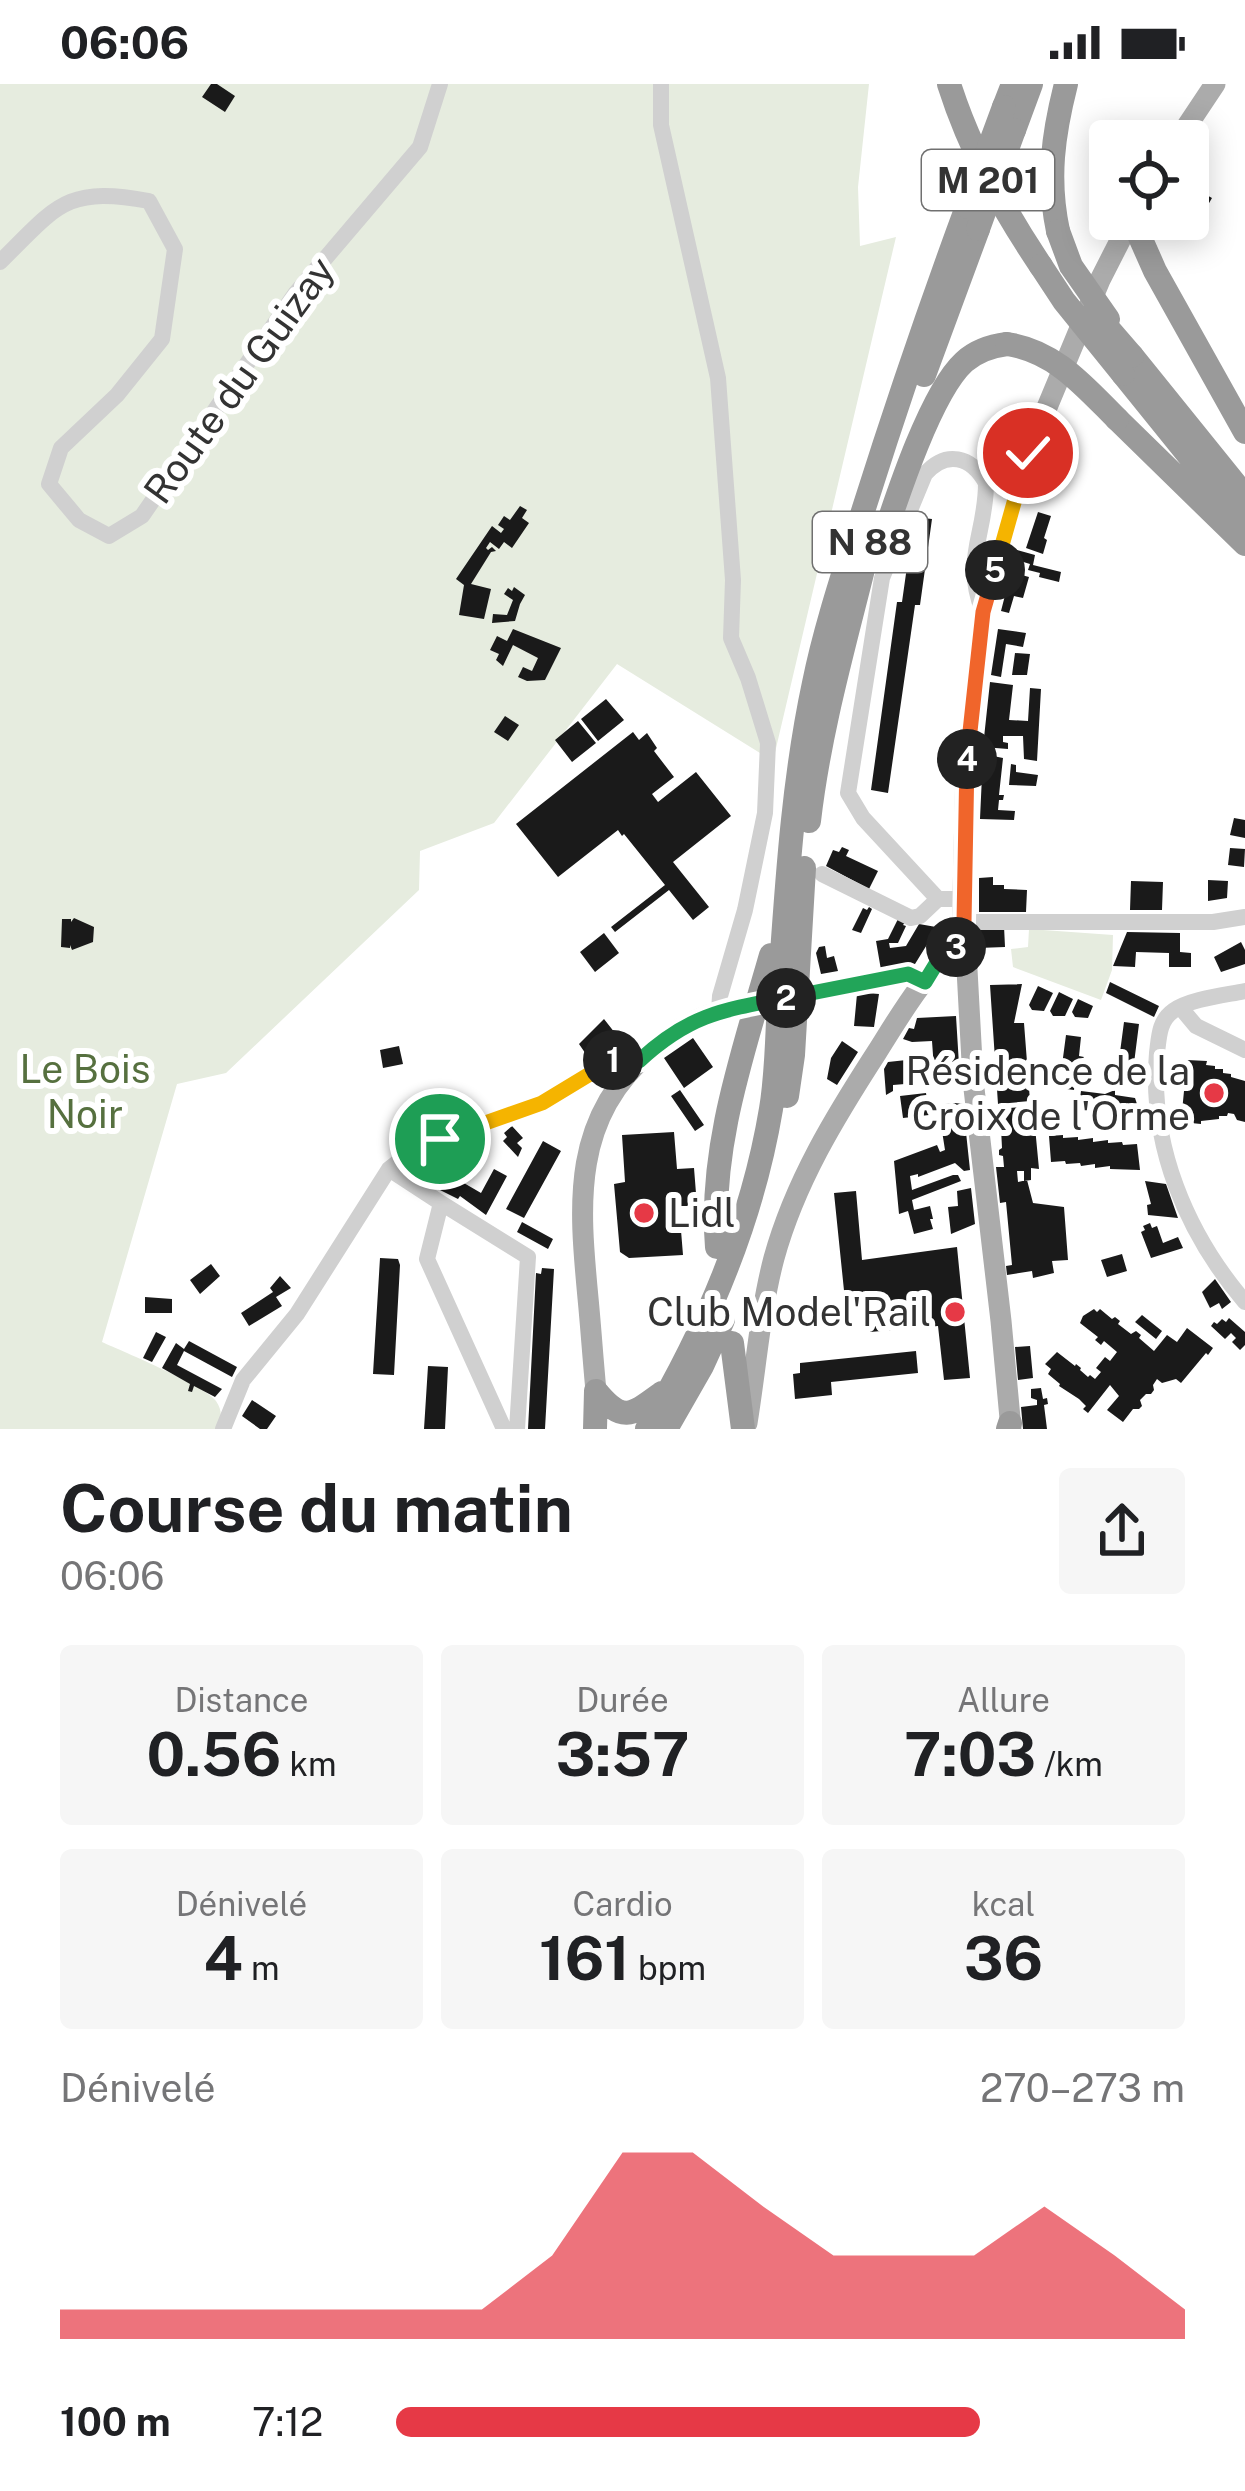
<!DOCTYPE html>
<html lang="fr">
<head>
<meta charset="utf-8">
<style>
	:root { --surface:#fff; --page:#f6f6f6; --text:#202124; --muted:#757577; --accent:#e63946 }
	body { margin:0; font-family:"Public Sans",sans-serif; background:var(--page); color:var(--text); height:100vh; display:flex; flex-direction:column; font-size:45px; white-space:nowrap }
	* { box-sizing:border-box; margin:0 }
	p { font-size:39px; color:var(--muted) }
	.icon { flex:none; width:66px; height:66px; fill:none; stroke:currentColor; stroke-width:2; stroke-linecap:round; stroke-linejoin:round }
	.map { position:relative; height:1345px; overflow:hidden }
	.side { display:flex; flex-direction:column; background:var(--surface); flex:1 }
	.side>* { flex:none }
	.fabs { position:absolute; left:1089px; top:36px; display:grid; gap:24px }
	.fabs a { display:grid; place-items:center; width:120px; height:120px; border-radius:12px; background:var(--surface); box-shadow:0 6px 30px #0003; font-size:60px }
	.pin { position:absolute; display:grid; place-items:center; width:102px; height:102px; color:#fff; margin:-51px; border:6px solid #fff; border-radius:50%; box-shadow:0 3px 12px #0007 }
	.km { position:absolute; width:60px; height:60px; margin:-30px; border-radius:50%; background:#222; color:#fff; font-size:33px; line-height:60px; text-align:center }
	.round { display:grid; place-items:center; flex:none; width:126px; height:126px; border-radius:12px; background:var(--page) }
	.overview { display:flex; align-items:center; justify-content:space-between; height:204px; padding:0 60px }
	h1 { font-size:66px; font-weight:700; line-height:90px }
	.stats { display:grid; grid-template-columns:repeat(3,1fr); gap:18px; height:204px; padding:12px 60px }
	.stats div { display:grid; align-content:center; border-radius:12px; background:var(--page); text-align:center }
	.stats b { font-size:60px; font-weight:700 }
	.stats small { font-size:33px; font-weight:400 }
	.stats p { font-size:33px }
	.chart { height:336px; padding:24px 60px }
	.chart p { display:flex; justify-content:space-between }
	.chart svg { width:100%; height:216px; margin-top:12px; fill:var(--accent); opacity:.7 }
	ul { padding:0 60px; list-style:none; font-size:39px }
	li { display:grid; grid-template-columns:192px 144px 1fr; align-items:center; height:90px }
	li i { height:30px; border-radius:15px; background:var(--accent) }
	.status { display:flex; justify-content:space-between; align-items:center; height:84px; padding:0 60px; background:var(--surface); direction:ltr }
	.status svg { height:33px; fill:currentColor }
	.map>svg:first-child { display:block }
	.green { fill:#e6ecdf }
	.building { fill:#1a1a1a }
	.lines { fill:none; stroke-linecap:round; stroke-linejoin:round }
	.minor { stroke:#d0d0d0; stroke-width:16 }
	.major { stroke:#ababab; stroke-width:21 }
	.highway { stroke:#9a9a9a; stroke-width:24 }
	.major-bridge { stroke:#ababab; stroke-width:21 }
	.highway-bridge { stroke:#9a9a9a; stroke-width:24 }
	.split-1-casing { stroke:#fff; stroke-width:24 }
	.split-2-casing { stroke:#fff; stroke-width:24 }
	.split-3-casing { stroke:#fff; stroke-width:24 }
	.split-4-casing { stroke:#fff; stroke-width:24 }
	.split-5-casing { stroke:#fff; stroke-width:24 }
	.split-6-casing { stroke:#fff; stroke-width:24 }
	.split-1 { stroke:#f5b400; stroke-width:15 }
	.split-2 { stroke:#22a559; stroke-width:15 }
	.split-3 { stroke:#22a559; stroke-width:15 }
	.split-4 { stroke:#f0652b; stroke-width:15 }
	.split-5 { stroke:#f0652b; stroke-width:15 }
	.split-6 { stroke:#f5b400; stroke-width:15 }
	.poi-dot { fill:#e63946; stroke:#fff; stroke-width:4.5 }
	.labels { text-anchor:middle; stroke-width:12; stroke-linejoin:round; paint-order:stroke }
	.shield { fill:#fff; stroke:#707070; stroke-width:3 }
	.shield-label { font-size:36px; font-weight:bold; fill:#333 }
	.street-label { font-size:39px; fill:#333; stroke:#fff }
	.park-label { font-size:39px; fill:#56703f; stroke:#fff }
	.poi-label { font-size:39px; fill:#333; stroke:#fff; text-anchor:end }
</style>
</head>
<body>
<div class="status"><b>06:06</b><svg viewBox="0 0 49 12"><path d="M0 12V9h3v3zM5 12V6h3v6zM10 12V3h3v9zM15 12V0h3v12zM26 1h20v11H26zM47 4h2v5h-2z"/></svg></div>
<div class="map">
<svg width="1245" height="1345" viewBox="0 0 1245 1345">
	<rect width="100%" height="100%" fill="#fff"/>
	<path class="green" d="M0 0H869L858 103 860 162 896 153 773 677 617 580 494 739 420 767 419 806 226 989 177 1000 102 1258C124 1268 206 1302 216 1317 223 1327 221 1335 218 1345H0Z
		M1029 845 1113 851 1112 886 1101 916 1013 883 1011 865 1028 863Z"/>
	<path class="building" d="M211 0H217L235 12 225 28 202 13Z
		M1194 104 1212 114 1194 145 1177 135H1188V115Z
		M520 422 527 426 522 434 529 439 512 464 504 458 499 465 490 458 486 464 488 466 492 463 496 467 491 468 471 500 491 505 484 535 459 531 464 501 456 495 492 442 501 449 504 445 498 441 504 432 510 436Z
		M1038 428 1051 432 1044 454 1047 456 1043 470 1026 464Z
		M914 433 932 435 920 521H915L888 709 871 706 897 518H902Z
		M1017 466 1035 471 1033 481 1061 488 1059 498 1039 493 1040 489 1028 486 1030 480 1014 475Z
		M1011 488 1029 493 1023 514 1014 512 1009 529 1001 527Z
		M514 503 525 511 520 520 515 537 492 539 493 530 507 531 513 516 504 510 508 504 512 507Z
		M513 545 561 564 545 596 527 597 518 593 523 583 532 587 538 574 513 561 503 582 496 576 499 570 490 566 497 552 507 557Z
		M998 545 1026 549 1023 563 1006 560 1001 593 991 591Z
		M1015 569 1030 570 1027 591H1012Z
		M990 598 1013 601 1009 636 1028 637 1030 604 1041 605 1037 677 1024 675 1023 652H1003V658L1008 659V665L983 663Z
		M606 615 624 636 598 657 581 635Z
		M505 632 519 641 508 657 494 648Z
		M578 637 596 659 572 678 555 656Z
		M633 648 639 656 647 649 657 664 654 667 674 693 652 710 658 718 696 688 731 732 673 778 709 823 693 836 669 806 615 848 611 843 665 801 624 750 622 752 618 746 558 793 516 740Z
		M983 670 1003 674 999 711H1004L1003 716H999L998 726 1015 727 1014 736 980 735Z
		M1011 680 1016 681V688L1038 691 1036 702 1009 701Z
		M1234 734 1245 736V754L1230 751Z
		M842 763 849 766 846 772 878 787 869 805 826 782 833 766 839 768Z
		M1230 764 1245 765 1244 783 1228 781Z
		M993 793V801H1004V805L1027 806 1026 828H979V794Z
		M1208 796 1228 797 1227 814 1208 817Z
		M1131 797 1163 798 1162 826H1130Z
		M869 823 872 825 861 849 852 846 863 824 867 826Z
		M899 833 906 837 903 841 906 842 898 859H889L890 864 906 862 919 840 936 843V846L915 880 881 886 876 857 888 855Z
		M74 834 94 843 93 858 72 866 70 861V864L61 863 62 835H71V838Z
		M1004 842 1005 863 978 864V843Z
		M1127 848 1180 849V868L1191 869V883H1169V869L1136 868 1135 883 1113 882Z
		M604 849 619 869 595 888 580 868Z
		M1241 858 1245 866V880L1221 888 1214 873Z
		M825 862 827 874 834 872 838 887 821 890 816 869 819 863Z
		M1110 898 1159 922 1154 933 1106 909Z
		M1022 900 1014 939H1024L1030 1017 998 1020 990 901Z
		M1038 902 1053 909 1044 927 1032 926 1029 921Z
		M1059 908 1073 915 1065 932H1053L1050 927Z
		M866 909 879 910 874 943 854 942 857 910Z
		M1078 915 1093 922 1088 934 1075 933 1072 928Z
		M956 932 960 997 935 999 932 957 912 958 903 955 909 944 914 945 917 934Z
		M604 935 622 958 592 979 579 960Z
		M1124 938 1139 940 1132 995 1117 991Z
		M1066 951 1081 953 1079 972 1084 973 1077 982 1074 1006 1059 1004Z
		M693 954 713 983 684 1004 664 974Z
		M842 957 858 968 837 1001 827 995 831 974Z
		M399 962 403 980 383 984 380 966Z
		M925 974 930 992 917 999 893 1001V1007L886 1011 884 985 888 978Z
		M1187 976 1207 977 1206 981 1215 982V985H1223V989L1231 990V993L1245 997V1038L1237 1036 1234 1030 1228 1029 1227 1032H1219V1035L1201 1037V1040L1181 1038Z
		M680 1006 704 1041 695 1047 671 1012Z
		M1115 1006V1011L1135 1014 1137 1020 1146 1021 1147 1033 1137 1032V1026L1133 1025 1132 1029 1079 1022 1081 1007 1105 1010Z
		M926 1009 929 1031 903 1034 900 1012Z
		M955 1019 963 1020 970 1086 964 1087 955 1079 918 1093V1090L910 1092 912 1106 953 1091H958L961 1097 912 1116 914 1126 930 1122 933 1135H930L933 1145 914 1150 908 1127 899 1130 894 1077 937 1061 940 1068 945 1066 940 1034H935L934 1021Z
		M1033 1022 1039 1085 1031 1084V1096L1024 1097V1087H1017L1018 1098 1027 1096 1033 1119 1064 1123 1068 1176 1052 1177 1054 1189 1033 1194 1032 1187 1007 1191 1006 1182 1012 1181 1006 1118 1000 1119 996 1083H1004L1003 1072 999 1071V1066L1002 1064 1001 1044 997 1040 1000 1035 999 1025Z
		M512 1042 523 1054 517 1059 522 1064 518 1073 503 1057 507 1053 504 1049Z
		M674 1048 677 1085 694 1084 697 1122H679L683 1171 629 1174 620 1168 614 1100 625 1098 622 1051Z
		M1063 1051V1054L1078 1053V1056L1093 1054V1058L1108 1056V1059L1122 1058 1123 1061 1137 1060 1140 1086 1110 1085V1082L1095 1084V1080L1081 1082 1080 1079 1066 1080 1065 1077 1051 1078 1049 1052Z
		M543 1057 561 1067 524 1134 506 1125Z
		M494 1085 507 1092 486 1131 460 1112 458 1115 436 1104 445 1088 481 1109Z
		M1145 1097 1166 1100 1178 1134 1148 1131 1147 1121 1151 1120Z
		M971 1104 975 1140 951 1150 948 1123 958 1122 957 1107Z
		M856 1107 862 1176 957 1163 970 1294 944 1296 938 1242 870 1248 868 1224 846 1226 834 1109Z
		M522 1138 553 1155 548 1165 517 1148Z
		M1150 1139 1152 1144 1157 1142 1163 1159 1178 1153 1183 1164 1151 1174 1141 1148 1145 1146 1143 1142Z
		M1122 1170 1127 1187 1107 1193 1101 1176Z
		M380 1174 398 1175 400 1181 394 1291 373 1290Z
		M211 1180 220 1192 200 1210 190 1196Z
		M542 1184 554 1185 545 1345H528L536 1189 541 1190Z
		M280 1192 291 1204 276 1213 282 1222 249 1242 241 1229 273 1208 270 1204Z
		M1215 1195 1231 1218 1222 1225 1219 1219 1210 1224 1202 1208Z
		M145 1213 172 1215V1229H145Z
		M1094 1225 1097 1228 1100 1225 1112 1235 1115 1233 1120 1237 1118 1240 1131 1250 1136 1247 1141 1251 1139 1254 1154 1267 1167 1251 1177 1258 1187 1244 1213 1264 1208 1271 1206 1269 1181 1299 1176 1295 1162 1299 1157 1295 1153 1301 1154 1306 1151 1310H1146L1140 1316 1142 1322 1139 1325H1133L1123 1338 1107 1326 1119 1312 1110 1301 1088 1329 1083 1325 1086 1322 1079 1315 1059 1302 1060 1300 1048 1290 1051 1285 1045 1280 1057 1268 1075 1282 1076 1280 1081 1284 1080 1286 1088 1293 1090 1291 1095 1295 1101 1288 1096 1284 1105 1273 1110 1277 1117 1268 1104 1257 1101 1261 1095 1256 1098 1253 1080 1239 1083 1232Z
		M1142 1231 1162 1247 1156 1255 1135 1238Z
		M1229 1234 1245 1248V1261L1240 1266 1232 1258 1236 1254 1231 1249 1225 1255 1211 1242 1214 1238 1217 1240 1222 1235 1226 1238Z
		M156 1248 166 1253 152 1278 143 1274Z
		M189 1257 237 1283 232 1293 184 1267 177 1281 222 1305 215 1313 194 1302 192 1308 188 1307 190 1300 162 1284 176 1259 184 1265Z
		M1030 1262 1033 1294 1018 1296 1015 1263Z
		M916 1267 918 1289 831 1298 832 1311 795 1315 793 1290 800 1289V1279Z
		M428 1282 448 1283 445 1345H424Z
		M1041 1304 1043 1315 1047 1314 1048 1320 1044 1321 1047 1345H1023L1021 1323 1037 1321V1316L1031 1314V1305Z
		M252 1316 276 1332 267 1345H260L242 1332Z"/>
	<g class="lines">
		<path class="minor" d="M661 0V41L718 294 733 496 731 554 748 594 768 659 765 729 745 826 720 912 719 927
			M0 178C56 123 65 101 149 117L175 165 162 255 117 311 61 364 49 400 79 436 109 452 142 432 295 210 420 63 440 0
			M822 790 911 834 920 832 938 815
			M963 815H938L863 734 848 709 882 494 925 390C946 366 971 372 986 399 986 451 962 474 983 528
			M963 838H1213L1245 833
			M1245 907C1226 911 1189 915 1173 927 1159 937 1159 953 1157 969 1149 1060 1186 1149 1245 1218
			M1180 923 1196 942 1245 966
			M389 1085 441 1119 427 1175 504 1345
			M441 1119 528 1173 517 1345
			M223 1345 243 1296 297 1230 389 1085C433 1047 495 1042 546 1017 564 1008 606 977 621 974 629 972 632 974 639 977"/>
		<path class="major" d="M1177 57 1215 0
			M820 908 908 891 925 898
			M596 1307C593 1276 591 1245 588 1214 579 1119 571 1033 653 965 677 944 704 929 735 924
			M747 1339C756 1284 760 1227 774 1174 795 1098 835 1033 877 968 901 930 926 886 962 859
			M1011 1345 1001 1237 973 996 966 867 962 859 966 682 983 528 1028 369 1100 196 1131 135"/>
		<path class="highway" d="M949 0C970 66 1002 124 1041 182
			M1004 23 1013 0
			M1014 46 1031 0
			M1132 135 1155 187 1245 348
			M1058 147C1047 95 1053 51 1066 0
			M1132 272 1245 412
			M1123 290 1245 441
			M924 291 978 145
			M1117 335 1245 460
			M877 473C893 425 929 310 964 278 976 267 991 262 1007 260
			M809 737C820 640 849 545 872 449
			M787 1012 793 971 804 784
			M717 1163C709 1063 744 966 771 871
			M732 1259 743 1345
			M596 1307C623 1340 632 1331 662 1309
			M595 1345 596 1307
			M647 1345C706 1246 752 1139 771 1025 778 983 777 939 780 898 787 798 793 697 814 599 826 540 846 482 864 424 896 323 930 223 967 123
			M666 1345 702 1282 723 1236
			M1008 1345 1010 1339"/>
		<path class="major-bridge" d="M735 924 820 908"/>
		<path class="highway-bridge" d="M967 123 1004 23
			M978 145 1014 46
			M1058 147 1071 182 1108 235
			M1041 182 1064 217 1123 290
			M1094 228 1132 272
			M1007 260C1055 267 1084 302 1117 335"/>
	</g>
	<g class="lines">
		<g class="split-1-casing">
			<path id="split-1" d="M440 1055 542 1019 613 976"/>
		</g>
		<g class="split-2-casing">
			<path id="split-2" d="M613 976C621 971 631 973 639 977 689 931 721 926 786 914"/>
		</g>
		<g class="split-3-casing">
			<path id="split-3" d="M786 914 908 890 925 898 936 880 956 863"/>
		</g>
		<g class="split-4-casing">
			<path id="split-4" d="M956 863 962 859 964 838 967 675"/>
		</g>
		<g class="split-5-casing">
			<path id="split-5" d="M967 675 983 528 995 486"/>
		</g>
		<g class="split-6-casing">
			<path id="split-6" d="M995 486 1028 369"/>
		</g>
		<use href="#split-1" class="split-1"/>
		<use href="#split-2" class="split-2"/>
		<use href="#split-3" class="split-3"/>
		<use href="#split-4" class="split-4"/>
		<use href="#split-5" class="split-5"/>
		<use href="#split-6" class="split-6"/>
	</g>
	<g class="poi-dot">
		<circle cx="1214" cy="1009" r="12"/>
		<circle cx="644" cy="1129" r="12"/>
		<circle cx="955" cy="1228" r="12"/>
	</g>
	<g class="labels">
		<g class="shield">
			<rect x="922" y="66" width="132" height="60" rx="9"/>
			<rect x="813" y="428" width="114" height="60" rx="9"/>
		</g>
		<g class="shield-label">
			<text x="988" y="109">M 201</text>
			<text x="870" y="471">N 88</text>
		</g>
		<g class="street-label">
			<text transform="translate(239 296) rotate(-54)" y="14">Route du Guizay</text>
		</g>
		<g class="park-label">
			<text x="85" y="999">Le Bois<tspan x="85" dy="45">Noir</tspan></text>
		</g>
		<g class="poi-label">
			<text x="1190" y="1001">Résidence de la<tspan x="1190" dy="45">Croix de l'Orme</tspan></text>
			<text x="668" y="1143" text-anchor="start">Lidl</text>
			<text x="931" y="1242">Club Model'Rail</text>
		</g>
	</g>
</svg>
<div class="fabs">
<a><svg class="icon" aria-label="locate" viewBox="0 0 24 24"><circle cx="12" cy="12" r="6"/><path d="M12 2v4M12 18v4M2 12h4M18 12h4"/></svg></a>
</div>
<div class="pin" style="left:440px;top:1055px;background:#1e9e55"><svg class="icon" aria-label="arrive" viewBox="0 0 24 24"><path d="M6 21V4h12l-3 4 3 4H6"/></svg></div>
<div class="pin" style="left:1028px;top:369px;background:#d93025"><svg class="icon" aria-label="check" viewBox="0 0 24 24"><path d="M5 12l5 5 9-10"/></svg></div>
<b class="km" style="left:613px;top:976px">1</b>
<b class="km" style="left:786px;top:914px">2</b>
<b class="km" style="left:956px;top:863px">3</b>
<b class="km" style="left:967px;top:675px">4</b>
<b class="km" style="left:995px;top:486px">5</b>
</div>
<section class="side">
<div class="overview"><div><h1>Course du matin</h1><p>06:06</p></div><a class="round"><svg class="icon" aria-label="share" viewBox="0 0 24 24"><path d="M12 15V3M7 8l5-5 5 5M5 13v7h14v-7"/></svg></a></div>
<div class="stats">
<div><p>Distance</p><b>0.56<small> km</small></b></div>
<div><p>Durée</p><b>3:57</b></div>
<div><p>Allure</p><b>7:03<small> /km</small></b></div>
</div>
<div class="stats">
<div><p>Dénivelé</p><b>4<small> m</small></b></div>
<div><p>Cardio</p><b>161<small> bpm</small></b></div>
<div><p>kcal</p><b>36</b></div>
</div>
<div class="chart"><p><span>Dénivelé</span>270–273 m</p>
<svg viewBox="0 0 160 44" preserveAspectRatio="none"><path d="M0 44V38L10 38L20 38L30 38L40 38L50 38L60 38L70 27L80 6L90 6L100 17L110 27L120 27L130 27L140 17L150 27L160 38V44z"/></svg>
</div>
<ul>
<li><b>100 m</b>7:12<i style="width:74%"></i></li>
</ul>
</section>
</body>
</html>
